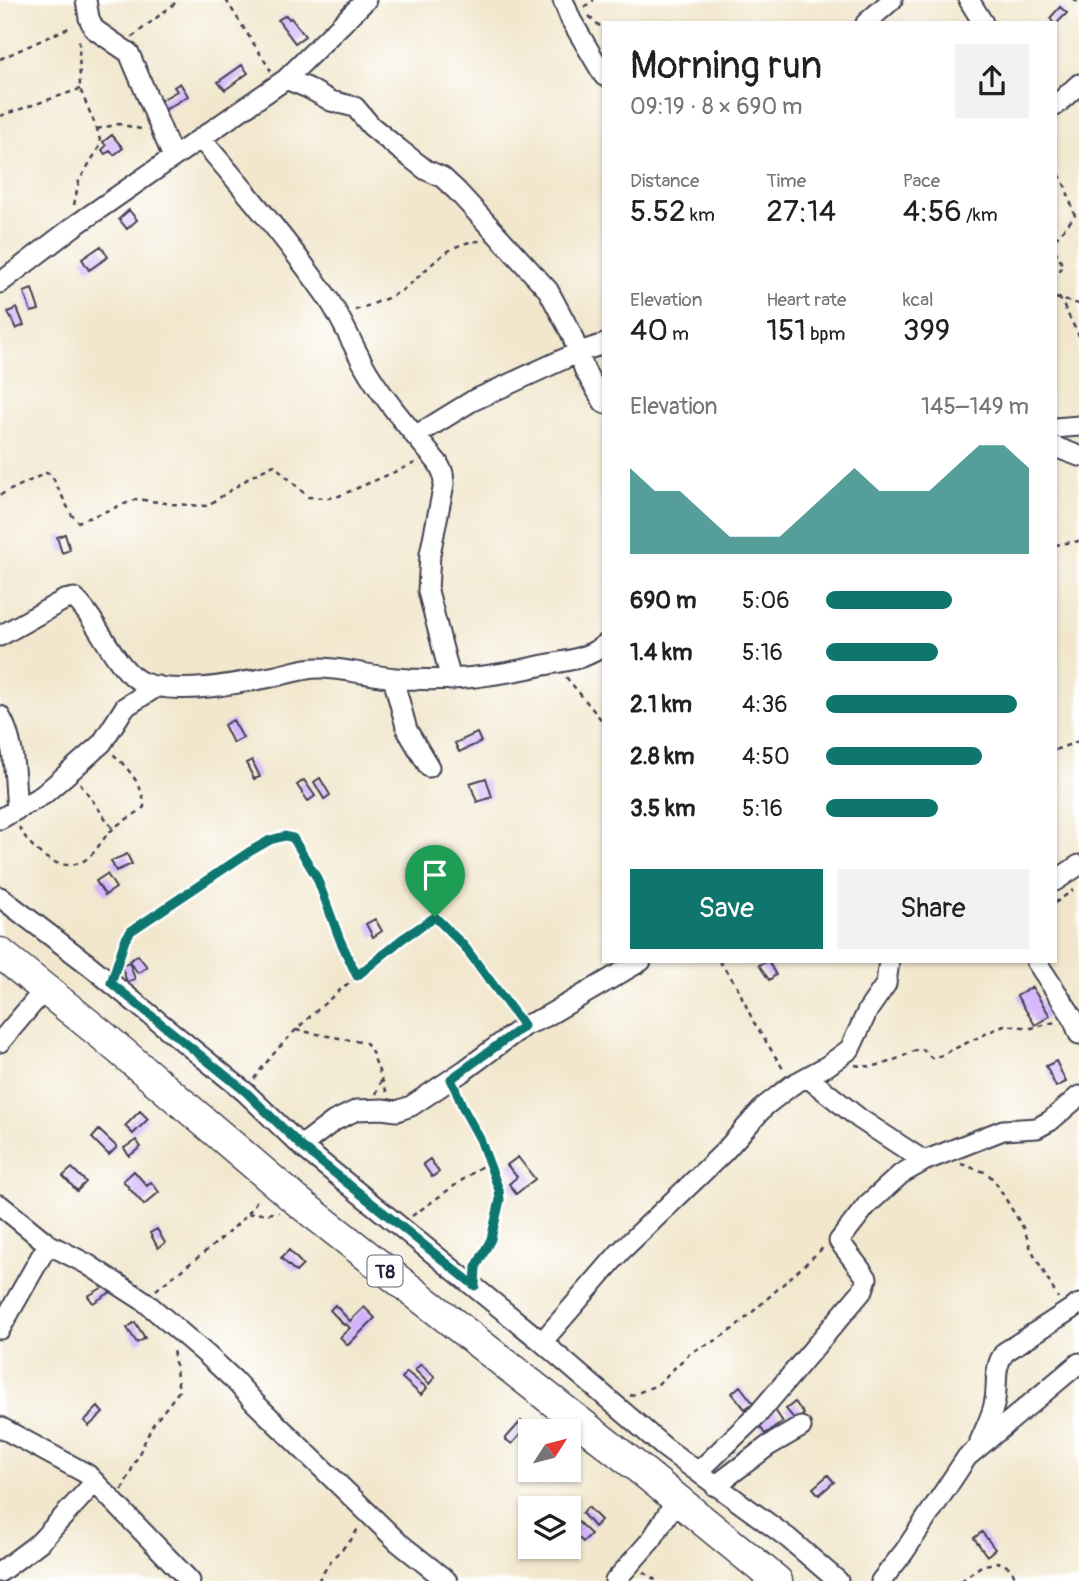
<!DOCTYPE html>
<html lang="en">
<head>
<meta charset="utf-8">
<style>
	:root { --surface:#fff; --page:#f2f2f2; --text:#202124; --muted:#757577; --accent:#0f766e }
	body { margin:0; font-family:Pangolin,sans-serif; background:var(--page); color:var(--text); height:100vh; display:flex; flex-direction:column; font-size:26px; white-space:nowrap }
	* { box-sizing:border-box; margin:0 }
	p { font-size:23px; color:var(--muted) }
	.icon { flex:none; width:38px; height:38px; fill:none; stroke:currentColor; stroke-width:2; stroke-linecap:round; stroke-linejoin:round }
	.map { position:relative; flex:1; overflow:hidden }
	.sheet { position:absolute; left:602px; top:21px; width:455px; height:942px; display:flex; flex-direction:column; background:var(--surface); border-radius:0px; box-shadow:0 2px 5px #0004 }
	.sheet>* { flex:none }
	.needle { width:46px; rotate:54deg }
	.tools { position:absolute; left:518px; top:1419px; display:grid; gap:14px }
	.tools a { display:grid; place-items:center; width:63px; height:63px; border-radius:0px; background:var(--surface); box-shadow:0 2px 5px #0004; font-size:35px }
	.pin { position:absolute; display:grid; place-items:center; width:60px; height:60px; color:#fff; margin:-72px -30px; border-radius:50% 50% 50% 0; rotate:-45deg; box-shadow:0 0 7px #0007 }
	.pin .icon { rotate:45deg }
	.round { display:grid; place-items:center; flex:none; width:74px; height:74px; border-radius:0px; background:var(--page) }
	.headline { display:flex; align-items:center; justify-content:space-between; height:119px; padding:0 28px }
	h1 { font-size:38px; font-weight:600; line-height:52px }
	.stats { display:grid; grid-template-columns:repeat(3,1fr); gap:10px; height:119px; padding:7px 28px }
	.stats div { display:grid; align-content:center }
	.stats b { font-size:30px; font-weight:600 }
	.stats small { font-size:19px; font-weight:400 }
	.stats p { font-size:19px }
	.chart { height:196px; padding:14px 28px }
	.chart p { display:flex; justify-content:space-between }
	.chart svg { width:100%; height:126px; margin-top:7px; fill:var(--accent); opacity:.7 }
	.cta { display:flex; gap:14px; margin-top:auto; padding:14px 28px }
	.cta a { flex:1; height:80px; border-radius:0px; background:var(--accent); color:#fff; font-size:28px; font-weight:600; line-height:80px; text-align:center }
	.cta a+a { background:var(--page); color:var(--text) }
	ul { padding:0 28px; list-style:none; font-size:23px }
	li { display:grid; grid-template-columns:112px 84px 1fr; align-items:center; height:52px }
	li i { height:18px; border-radius:9px; background:var(--accent) }
	.map>svg:first-child { display:block }
	.building { fill:#d3b2fb }
	.lines { fill:none; stroke-linecap:round; stroke-linejoin:round }
	.minor-casing { stroke:#414051; stroke-width:23 }
	.highway-casing { stroke:#414051; stroke-width:33 }
	.path { stroke:#414051; stroke-width:2.5; stroke-dasharray:5 5; stroke-linecap:butt }
	.minor { stroke:#fff; stroke-width:19 }
	.highway { stroke:#fff; stroke-width:30 }
	.route-casing { stroke:#fff; stroke-width:14 }
	.route { stroke:#0f766e; stroke-width:9 }
	.labels { text-anchor:middle; stroke-width:5; stroke-linejoin:round; paint-order:stroke }
	.shield { fill:#fff; stroke:#646476; stroke-width:2 }
	.shield-label { font-size:19px; font-weight:bold; fill:#22223b }
</style>
</head>
<body>
<div class="map">
<svg width="1079" height="1581" viewBox="0 0 1079 1581">
	<rect width="100%" height="100%" fill="#fff"/>
	<filter id="ink" filterUnits="userSpaceOnUse"><feTurbulence type="fractalNoise" baseFrequency=".0143" numOctaves="2"/><feDisplacementMap in="SourceGraphic" scale="14" xChannelSelector="R" yChannelSelector="G"/><feConvolveMatrix kernelMatrix="1 2 1 2 8 2 1 2 1" color-interpolation-filters="sRGB"/></filter>
	<filter id="wash" filterUnits="userSpaceOnUse"><feTurbulence type="fractalNoise" baseFrequency=".00686" numOctaves="4" result="noise"/><feDisplacementMap in="SourceGraphic" scale="28" xChannelSelector="R" yChannelSelector="G"/><feGaussianBlur stdDeviation="1.57" result="paint"/><feColorMatrix in="noise" values="0 0 0 0 0 0 0 0 0 0 0 0 0 0 0 0 0 1.4 0 .05"/><feComposite in="paint" operator="in"/></filter>
	<g filter="url(#wash)">
		<rect width="100%" height="100%" fill="#f2e7cd"/>
		<g id="blocks">
			<path class="building" d="M1060 7 1067 13 1055 25 1050 18Z
				M286 15 289 19 291 18 305 36 295 43 278 20Z
				M242 65 248 73 225 90 218 82Z
				M180 83 188 96 163 111 158 102 177 91 174 87Z
				M112 135 123 148 114 155 110 151 105 154 102 150 106 146 103 142Z
				M129 210 137 220 127 229 119 219Z
				M101 246 108 257 89 270 82 259Z
				M32 289 39 310 31 312 24 292Z
				M17 308 24 325 16 329 8 312Z
				M65 534 70 550 62 553 57 537Z
				M233 720 243 738 233 743 224 725Z
				M477 733 481 742 459 752 455 743Z
				M252 760 260 777 254 779 246 763Z
				M320 778 330 795 324 799 314 782Z
				M486 778 492 797 477 802 470 783Z
				M304 780 315 796 308 801 297 785Z
				M127 854 132 864 116 871 111 861Z
				M107 874 116 888 105 895 96 881Z
				M375 919 382 931 373 937 366 924Z
				M138 955 147 967 138 973 129 961Z
				M768 961 776 975 769 980 759 965Z
				M129 962 135 979 127 982 121 965Z
				M1032 987 1050 1016 1035 1025 1017 996Z
				M1056 1061 1066 1082 1056 1087 1046 1066Z
				M140 1111 148 1119 133 1134 125 1126Z
				M99 1130 117 1147 109 1155 92 1138Z
				M136 1140 141 1147 129 1156 124 1148Z
				M518 1157 535 1179 516 1194 509 1184 517 1177 507 1165Z
				M430 1159 439 1172 432 1177 423 1164Z
				M72 1168 86 1182 77 1191 63 1176Z
				M134 1171 147 1186 151 1182 159 1192 144 1205 123 1181Z
				M157 1229 165 1243 158 1248 150 1233Z
				M289 1250 303 1265 296 1272 281 1258Z
				M107 1285 111 1292 93 1303 88 1296Z
				M335 1305 350 1321 364 1307 375 1318 348 1345 340 1337 350 1328 346 1324 344 1325 330 1310Z
				M135 1322 145 1338 137 1343 127 1328Z
				M421 1364 435 1377 429 1384 415 1370Z
				M407 1372 427 1388 421 1395 402 1378Z
				M740 1386 753 1403 745 1409 732 1393Z
				M795 1402 804 1414 796 1421 786 1409Z
				M98 1407 103 1413 89 1426 84 1421Z
				M775 1410 783 1422 765 1434 757 1422Z
				M521 1421 527 1427 512 1444 505 1439Z
				M828 1475 834 1482 819 1495 813 1488Z
				M588 1507 601 1520 594 1527 582 1513Z
				M577 1521 591 1534 583 1542 570 1529Z
				M982 1532 995 1549 987 1556 974 1538Z"/>
		</g>
	</g>
	<g filter="url(#ink)">
		<use href="#blocks" fill-opacity="0" stroke="#414051" stroke-width="2"/>
		<g class="lines">
			<g class="minor-casing">
				<path id="minor" d="M86 0 89 18 94 29 129 53 173 157
					M563 0 571 20 604 76
					M969 0 983 23
					M866 23 892 0
					M286 79 308 88 331 101 355 107 371 126 399 149 426 170 442 177 457 191 548 290 571 333 585 371 604 403
					M1055 106 1079 84
					M201 139C244 189 287 240 325 294 343 319 353 348 369 374 389 406 414 434 438 463L443 473 444 484 430 554 428 591 451 680
					M0 283 73 227 286 79 366 0
					M1055 428 1079 426
					M415 436 472 401 579 352 604 344
					M1055 447 1079 456
					M0 636 64 600 74 598C97 617 116 673 144 683 179 696 240 683 276 676 290 673 303 668 318 668 344 668 370 676 396 678 447 683 495 676 544 665 565 661 587 659 604 645
					M393 678 407 730 429 767
					M0 716C16 743 14 779 17 809
					M0 819 43 795 83 760 102 743 125 707 158 686
					M1055 881 1079 865
					M0 897 89 965 245 1092 301 1146 542 1342 664 1447 788 1538 838 1581
					M1036 961 1072 1016 1079 1034
					M0 1042 45 989
					M807 1077 860 1119 924 1161
					M301 1146 334 1121 357 1110 382 1109 397 1111 411 1106 465 1070 524 1026 545 1017 641 961
					M0 1205 48 1244 87 1264 144 1301 206 1354 234 1380 256 1404 398 1542 447 1581
					M0 1329 48 1244
					M542 1342 620 1252 724 1152 765 1106 792 1085 827 1066 850 1049 868 1010 886 984 889 961
					M0 1427 87 1474 190 1581
					M980 1441C985 1429 991 1418 994 1405 999 1385 992 1368 1005 1352L1079 1304
					M698 1472 759 1413 863 1290 867 1278 839 1241 867 1205 901 1174 924 1161 1003 1130 1037 1128 1050 1121 1079 1096
					M715 1486 768 1446 801 1427
					M0 1572 40 1542 95 1482
					M615 1581 652 1539 677 1499
					M881 1581 904 1552 967 1457 1079 1363"/>
			</g>
			<g class="highway-casing">
				<path id="highway" d="M0 953 102 1035 296 1200 646 1474 777 1581"/>
			</g>
			<path class="path" d="M226 0 271 71
				M1073 0 1079 2
				M584 7 594 0
				M589 16 604 30
				M132 37 179 0
				M0 59 73 26
				M0 116 80 89
				M97 129 119 124 145 130
				M1055 165 1066 188 1075 216 1055 239
				M74 205 79 181 101 144 97 129 80 89 79 38
				M1055 250 1063 266 1055 277
				M1059 297 1079 336
				M1055 298 1079 304
				M355 310C364 308 397 295 404 289 429 270 447 241 481 241
				M0 495 46 473 51 474 71 514 78 522 137 499 172 504 207 506 252 476 274 465 308 497 329 498 339 496 415 463
				M1055 545 1079 541
				M566 677 604 723
				M1055 750 1079 741
				M80 783 113 829
				M19 827C32 851 61 878 88 858 98 850 103 837 113 829 122 820 135 816 144 807 145 787 127 767 113 754
				M1055 903 1073 890
				M719 961 737 986 753 1021 785 1072
				M116 966 125 940 131 931 270 840 285 836 293 838 317 878 340 940 357 976
				M296 1030 366 1043 370 1047 387 1093
				M855 1065C880 1070 896 1059 918 1049H922L933 1059 1004 1025 1032 1028 1055 1022
				M254 1079C286 1033 329 1000 371 964 391 948 410 931 432 917 452 923 501 992 514 1011
				M376 1094 381 1081
				M457 1095 480 1139 499 1190 500 1200 489 1245 477 1267
				M961 1164 987 1173 994 1180 1024 1229 1031 1249 1058 1298
				M248 1214 279 1213
				M412 1216 489 1161
				M156 1290C178 1271 254 1220 258 1196
				M630 1396 657 1385 691 1352 715 1341 736 1327 824 1247
				M122 1490 152 1426 179 1391 173 1349
				M643 1572 657 1581
				M318 1581 332 1559 351 1540 359 1527
				M961 1581 981 1566 998 1562 1011 1568 1017 1581"/>
			<use href="#minor" class="minor"/>
			<use href="#highway" class="highway"/>
		</g>
	</g>
	<g class="lines" filter="url(#ink)">
		<g class="route-casing">
			<path id="route" d="M285 836 293 838 317 878 340 940 357 976 402 939 435 917 464 946 524 1026 451 1079 464 1110 480 1139 499 1190 500 1200 491 1239 476 1267 475 1286 301 1146 246 1092 111 983 125 940 131 931 249 852 270 840Z"/>
		</g>
		<use href="#route" class="route"/>
	</g>
	<g class="labels">
		<rect class="shield" x="367.5" y="1255.5" width="35" height="31" rx="5"/>
		<g class="shield-label">
			<text x="385" y="1278">T8</text>
		</g>
	</g>
</svg>
<div class="tools">
<a><svg class="needle" viewBox="-14 -14 28 28"><path d="M0-13l5 13h-10z" fill="#e53935"/><path d="M0 13l5-13h-10z" fill="#757577"/></svg></a>
<a><svg class="icon" aria-label="layers" viewBox="0 0 24 24"><path d="M12 4l9 5-9 5-9-5zM3 14l9 5 9-5"/></svg></a>
</div>
<div class="pin" style="left:435px;top:917px;background:#1e9e55"><svg class="icon" aria-label="arrive" viewBox="0 0 24 24"><path d="M6 21V4h12l-3 4 3 4H6"/></svg></div>
<section class="sheet">
<div class="headline"><div><h1>Morning run</h1><p>09:19 · 8 × 690 m</p></div><a class="round"><svg class="icon" aria-label="share" viewBox="0 0 24 24"><path d="M12 15V3M7 8l5-5 5 5M5 13v7h14v-7"/></svg></a></div>
<div class="stats">
<div><p>Distance</p><b>5.52<small> km</small></b></div>
<div><p>Time</p><b>27:14</b></div>
<div><p>Pace</p><b>4:56<small> /km</small></b></div>
</div>
<div class="stats">
<div><p>Elevation</p><b>40<small> m</small></b></div>
<div><p>Heart rate</p><b>151<small> bpm</small></b></div>
<div><p>kcal</p><b>399</b></div>
</div>
<div class="chart"><p><span>Elevation</span>145–149 m</p>
<svg viewBox="0 0 160 44" preserveAspectRatio="none"><path d="M0 44V14L10 22L20 22L30 30L40 38L50 38L60 38L70 30L80 22L90 14L100 22L110 22L120 22L130 14L140 6L150 6L160 14V44z"/></svg>
</div>
<ul>
<li><b>690 m</b>5:06<i style="width:62%"></i></li>
<li><b>1.4 km</b>5:16<i style="width:55%"></i></li>
<li><b>2.1 km</b>4:36<i style="width:94%"></i></li>
<li><b>2.8 km</b>4:50<i style="width:77%"></i></li>
<li><b>3.5 km</b>5:16<i style="width:55%"></i></li>
</ul>
<div class="cta"><a>Save</a><a>Share</a></div>
</section>
</div>
</body>
</html>
